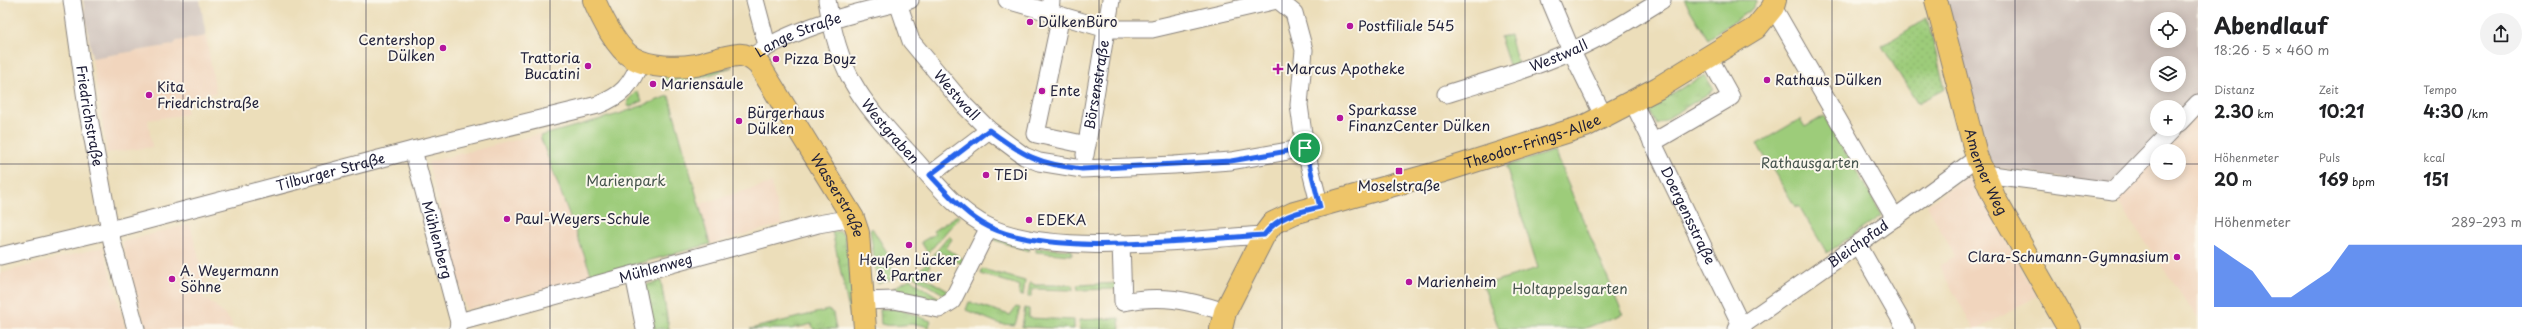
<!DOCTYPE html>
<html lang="de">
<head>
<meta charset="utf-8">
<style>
	:root { --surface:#fff; --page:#f2f2f2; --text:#202124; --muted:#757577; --accent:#2563eb }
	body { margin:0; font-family:"Playpen Sans",sans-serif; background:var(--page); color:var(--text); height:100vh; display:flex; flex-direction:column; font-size:15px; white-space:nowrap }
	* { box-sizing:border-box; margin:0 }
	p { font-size:13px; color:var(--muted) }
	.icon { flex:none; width:22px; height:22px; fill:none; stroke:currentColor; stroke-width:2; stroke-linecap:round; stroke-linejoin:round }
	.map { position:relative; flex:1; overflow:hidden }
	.details { display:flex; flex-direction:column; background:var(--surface); width:340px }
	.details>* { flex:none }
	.fabs { position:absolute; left:2150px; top:12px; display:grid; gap:8px }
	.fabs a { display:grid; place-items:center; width:36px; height:36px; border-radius:50%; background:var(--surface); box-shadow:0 2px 10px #0003; font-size:20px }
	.pin { position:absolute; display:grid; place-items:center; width:34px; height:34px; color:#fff; margin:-17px; border:2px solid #fff; border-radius:50%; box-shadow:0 1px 4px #0007 }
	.round { display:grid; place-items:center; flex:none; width:42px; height:42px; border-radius:21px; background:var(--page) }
	.headline { display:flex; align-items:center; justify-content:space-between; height:68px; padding:0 16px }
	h1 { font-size:22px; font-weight:700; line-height:30px }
	.figures { display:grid; grid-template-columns:repeat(3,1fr); gap:6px; height:68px; padding:4px 16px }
	.figures div { display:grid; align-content:center }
	.figures b { font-size:17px; font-weight:700 }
	.figures small { font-size:11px; font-weight:400 }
	.figures p { font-size:11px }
	.chart { height:112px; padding:8px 16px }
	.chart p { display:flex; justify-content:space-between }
	.chart svg { width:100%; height:72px; margin-top:4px; fill:var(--accent); opacity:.7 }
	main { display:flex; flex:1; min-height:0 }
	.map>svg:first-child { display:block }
	.built { fill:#f1d5bd }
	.industrial { fill:#cec1ba; fill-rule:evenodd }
	.grass { fill:url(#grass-tufts); stroke:#60775a }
	.park { fill:#9dcc7a; stroke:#60775a }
	.garden { fill:url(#garden-dots); stroke:#60775a }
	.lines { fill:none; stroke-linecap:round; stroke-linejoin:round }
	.minor-casing { stroke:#87807a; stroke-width:19 }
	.major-casing { stroke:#87807a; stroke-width:24 }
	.minor { stroke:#fff; stroke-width:17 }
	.major { stroke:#eec569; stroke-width:22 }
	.route-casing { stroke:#fff; stroke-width:8 }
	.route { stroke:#2563eb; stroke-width:5 }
	.grid { fill:none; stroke:#22223b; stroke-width:1; stroke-opacity:0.55 }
	.poi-dot { fill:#b5179e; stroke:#fbf7ec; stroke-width:1.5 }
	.labels { text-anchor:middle; stroke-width:4; stroke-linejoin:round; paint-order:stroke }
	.poi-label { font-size:14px; fill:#22223b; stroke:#fbf7ec; text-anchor:start }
	.street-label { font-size:14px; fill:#22223b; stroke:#fbf7ec }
	.park-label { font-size:14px; fill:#47554e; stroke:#fbf7ec }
</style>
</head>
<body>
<main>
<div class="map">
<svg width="2198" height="329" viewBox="0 0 2198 329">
	<defs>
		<pattern id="grass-tufts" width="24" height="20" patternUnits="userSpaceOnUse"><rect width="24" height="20" fill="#9dcc7a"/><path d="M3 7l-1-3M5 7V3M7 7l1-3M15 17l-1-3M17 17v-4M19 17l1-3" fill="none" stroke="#87af6a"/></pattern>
		<pattern id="garden-dots" width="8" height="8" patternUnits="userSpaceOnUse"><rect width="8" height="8" fill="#9dcc7a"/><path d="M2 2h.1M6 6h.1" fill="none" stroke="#87af6a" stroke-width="1.8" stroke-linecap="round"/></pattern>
	</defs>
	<rect width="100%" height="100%" fill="#fbf7ec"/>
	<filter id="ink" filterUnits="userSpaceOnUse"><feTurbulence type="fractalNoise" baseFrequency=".025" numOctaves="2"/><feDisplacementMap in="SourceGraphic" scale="8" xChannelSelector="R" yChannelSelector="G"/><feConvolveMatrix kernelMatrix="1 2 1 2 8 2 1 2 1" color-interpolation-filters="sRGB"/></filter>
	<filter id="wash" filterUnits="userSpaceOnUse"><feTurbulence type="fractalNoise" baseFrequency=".012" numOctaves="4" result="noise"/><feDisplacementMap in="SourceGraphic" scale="16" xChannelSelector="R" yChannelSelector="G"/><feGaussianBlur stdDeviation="0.9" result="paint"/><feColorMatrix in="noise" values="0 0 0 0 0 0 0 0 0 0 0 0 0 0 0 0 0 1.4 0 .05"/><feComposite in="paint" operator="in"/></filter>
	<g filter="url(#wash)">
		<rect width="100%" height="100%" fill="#ecdeba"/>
		<path class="built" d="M206 36 216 93 185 98 187 114 148 120 152 147 107 153 92 58 173 45 176 41Z
			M2198 109V319L2114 196 2157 152V173H2179V151H2158Z
			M539 134 592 276 466 310 428 162Z
			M1968 176 1970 177 2037 296 1978 329H1974L1939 266 1955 256 1927 205Z
			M771 183 782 224 710 244 700 204Z
			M190 224 206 285 201 290 204 299 210 301 231 321 233 329H146L122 242Z
			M103 247 126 329H0V273Z"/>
		<path class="industrial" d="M83 0H200L206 36 177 41 173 45 92 58Z
			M1946 0H2198V95L2179 114V107H2157V129H2165L2110 186 1992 167 1987 162ZM2157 19H2179V41H2157ZM2157 63H2179V85H2157Z"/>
		<path class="grass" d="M1510 35 1519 68 1511 71 1500 37Z
			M732 67 667 90 663 77Z
			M1705 75 1714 90 1657 125 1648 107Z
			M637 91 642 101 631 107 627 106 628 100Z
			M958 215 960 216 928 253 921 242 935 234 933 231Z
			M872 228 890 257 887 260 898 277 878 284 870 230Z
			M832 231 841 232 845 237 854 303 855 329H853Z
			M949 236 952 239 946 248 969 263 967 267 940 252 931 263 928 261Z
			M996 237 1030 247 1029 251 994 240Z
			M1036 248 1072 250V255L1036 252Z
			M927 263 930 266 922 276 948 291 947 296 913 276Z
			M982 269 1025 281 1023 296 1019 295 1020 286 1018 285 981 274Z
			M910 279 941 299 935 301 893 288Z
			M661 281 669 329H652L645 285Z
			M1030 282 1035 285H1073V290L1032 289 1031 297H1028Z
			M1118 283 1117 289 1078 290 1077 285Z
			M969 302 1010 315 1016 307 1020 308 1015 325 1000 324 966 310Z
			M1025 308 1029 309V318L1074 320V329L1022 327Z
			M880 309H898L931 321 928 327C912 320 896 329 881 324Z
			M828 310 833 313 836 329H813L812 324 790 329H750Z
			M1119 318 1120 329H1080L1079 320Z"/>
		<path class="park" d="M1684 0H1757L1752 9 1708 39Z
			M669 96 710 244 592 276 540 136 619 114Z
			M1824 116 1882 215 1827 253 1799 206 1796 208 1757 144 1800 119 1805 127Z
			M1554 151 1623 314 1583 329H1499L1483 285 1538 268 1506 166Z"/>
		<path class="garden" d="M1927 18 1945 89 1917 103 1882 46Z"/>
	</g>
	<g filter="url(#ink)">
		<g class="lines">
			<g class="minor-casing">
				<g id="minor">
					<path id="s1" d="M72 0 87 107 112 241 136 329"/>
					<path d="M755 0 767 45"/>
					<path id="s2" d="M827 0C839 73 857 96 905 149 930 175 955 211 989 227 1053 258 1192 239 1264 235"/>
					<path d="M1007 0 1107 29H1152L1277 0"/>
					<path d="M1051 0 1050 12 1059 25 1036 134 1087 145"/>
					<path d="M1278 0 1294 13 1304 50 1299 105 1305 148 1320 207"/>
					<path d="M1550 0 1571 50 1604 117"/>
					<path id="s3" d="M898 3 911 41 965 106 989 130 1024 156 1039 162 1082 169 1174 165 1231 161 1305 148"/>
					<path d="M1773 7 1895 218"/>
					<path id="s4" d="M751 58C789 28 861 11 910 0"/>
					<path id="s5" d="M1446 94C1489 81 1530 69 1571 51 1603 37 1633 18 1662 0"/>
					<path id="s6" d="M1633 102 1743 329"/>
					<path d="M2179 123 2198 103"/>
					<path d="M1652 143 1731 97 1710 59"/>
					<path id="s7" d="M413 150 459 322 458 329"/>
					<path id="s8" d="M1085 155 1111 0"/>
					<path d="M930 175 989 130"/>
					<path d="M1986 178 1992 175 2113 191 2173 129"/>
					<path d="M1121 243 1123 302C1161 294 1188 300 1225 312"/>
					<path d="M1858 245 1906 329"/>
					<path id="s9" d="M0 256 110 230 413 150 598 105C623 95 630 86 641 61"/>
					<path d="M634 275 645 329"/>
					<path d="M863 301 894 300 939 309 952 301 989 227"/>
					<path id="s10" d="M459 322 818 224 853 218"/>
					<path id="s11" d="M1737 329C1818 273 1898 216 1977 158"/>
				</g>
			</g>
			<g class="major-casing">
				<g id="major">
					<path id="s12" d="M594 0C602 18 616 48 633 58 650 68 678 68 696 65 710 62 724 56 738 55 746 54 754 60 759 65L853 218 858 233 865 329"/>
					<path id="s13" d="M1936 0 1977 158 1995 199 2069 329"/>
					<path id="s14" d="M1221 329 1225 312 1264 235 1273 223 1294 213 1440 172 1585 126 1658 88 1756 28 1773 7 1775 0"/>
				</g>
			</g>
			<use href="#minor" class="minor"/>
			<use href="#major" class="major"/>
		</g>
	</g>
	<g class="lines" filter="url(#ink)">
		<g class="route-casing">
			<path id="route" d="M989 130C1024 156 1038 164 1082 169L1231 161 1305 148 1320 207C1298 212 1278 216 1264 235 1191 239 1055 258 989 227 966 216 947 193 930 175Z"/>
		</g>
		<use href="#route" class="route"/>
	</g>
	<path class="grid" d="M183 0V329M366 0V329M550 0V329M733 0V329M916 0V329M1099 0V329M1282 0V329M1465 0V329M1648 0V329M1832 0V329M2015 0V329M0 164H2157M2179 164H2198"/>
	<g class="poi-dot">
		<circle cx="1030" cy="22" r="4"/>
		<circle cx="1350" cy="26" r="4"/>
		<circle cx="443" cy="48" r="4"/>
		<circle cx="776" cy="59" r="4"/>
		<circle cx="588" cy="66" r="4"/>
		<path d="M1276 63h4v4h4v4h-4v4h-4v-4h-4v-4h4z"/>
		<circle cx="1767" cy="80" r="4"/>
		<circle cx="653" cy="84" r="4"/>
		<circle cx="1042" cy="91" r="4"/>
		<circle cx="149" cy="95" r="4"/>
		<circle cx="1340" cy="118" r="4"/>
		<circle cx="739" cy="121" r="4"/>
		<rect x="1395" y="167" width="8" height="8" rx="2"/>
		<circle cx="986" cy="175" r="4"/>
		<circle cx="507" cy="219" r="4"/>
		<circle cx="1029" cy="220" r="4"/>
		<circle cx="909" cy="245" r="4"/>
		<circle cx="2177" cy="257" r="4"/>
		<circle cx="172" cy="279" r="4"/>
		<circle cx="1409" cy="282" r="4"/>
	</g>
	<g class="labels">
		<g class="poi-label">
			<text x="1038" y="27">DülkenBüro</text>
			<text x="1358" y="31">Postfiliale 545</text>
			<text x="435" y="45" text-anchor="end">Centershop<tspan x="435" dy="16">Dülken</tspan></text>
			<text x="580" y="63" text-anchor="end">Trattoria<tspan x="580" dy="16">Bucatini</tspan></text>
			<text x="784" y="64">Pizza Boyz</text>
			<text x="1286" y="74">Marcus Apotheke</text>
			<text x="1775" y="85">Rathaus Dülken</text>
			<text x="661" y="89">Mariensäule</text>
			<text x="157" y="92">Kita<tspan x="157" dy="16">Friedrichstraße</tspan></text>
			<text x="1050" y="96">Ente</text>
			<text x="1348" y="115">Sparkasse<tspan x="1348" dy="16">FinanzCenter Dülken</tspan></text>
			<text x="747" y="118">Bürgerhaus<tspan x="747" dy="16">Dülken</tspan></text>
			<text x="994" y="180">TEDi</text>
			<text x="1399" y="191" text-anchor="middle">Moselstraße</text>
			<text x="515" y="224">Paul-Weyers-Schule</text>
			<text x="1037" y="225">EDEKA</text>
			<text x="2169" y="262" text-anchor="end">Clara-Schumann-Gymnasium</text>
			<text x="909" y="265" text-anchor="middle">Heußen Lücker<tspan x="909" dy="16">&amp; Partner</tspan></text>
			<text x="180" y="276">A. Weyermann<tspan x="180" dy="16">Söhne</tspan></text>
			<text x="1417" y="287">Marienheim</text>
		</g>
		<g class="street-label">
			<text dy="5" stroke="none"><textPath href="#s4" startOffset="53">Lange Straße</textPath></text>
			<text dy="5" stroke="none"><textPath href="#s5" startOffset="119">Westwall</textPath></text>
			<text dy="5" stroke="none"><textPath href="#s8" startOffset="71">Börsenstraße</textPath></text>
			<text dy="5" stroke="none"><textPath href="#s3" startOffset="111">Westwall</textPath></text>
			<text dy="5" stroke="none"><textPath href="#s1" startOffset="117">Friedrichstraße</textPath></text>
			<text dy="5" stroke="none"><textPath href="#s2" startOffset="149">Westgraben</textPath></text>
			<text dy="5" stroke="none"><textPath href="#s14" startOffset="391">Theodor-Frings-Allee</textPath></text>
			<text dy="5" stroke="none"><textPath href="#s13" startOffset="179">Amerner Weg</textPath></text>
			<text dy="5" stroke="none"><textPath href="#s9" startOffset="341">Tilburger Straße</textPath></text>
			<text dy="5" stroke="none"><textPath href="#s12" startOffset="355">Wasserstraße</textPath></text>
			<text dy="5" stroke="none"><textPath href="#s6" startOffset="126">Doergensstraße</textPath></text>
			<text dy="5" stroke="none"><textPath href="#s7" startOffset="93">Mühlenberg</textPath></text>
			<text dy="5" stroke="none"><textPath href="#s11" startOffset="148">Bleichpfad</textPath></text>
			<text dy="5" stroke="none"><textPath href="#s10" startOffset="204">Mühlenweg</textPath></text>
		</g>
		<g class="park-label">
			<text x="1810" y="168">Rathausgarten</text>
			<text x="626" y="186">Marienpark</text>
			<text x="1570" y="294">Holtappelsgarten</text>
		</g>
	</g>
</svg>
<div class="fabs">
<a><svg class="icon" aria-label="locate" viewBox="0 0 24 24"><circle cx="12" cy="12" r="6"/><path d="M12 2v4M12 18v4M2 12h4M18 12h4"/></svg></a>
<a><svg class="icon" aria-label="layers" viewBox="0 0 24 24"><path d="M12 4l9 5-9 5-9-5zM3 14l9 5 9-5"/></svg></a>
<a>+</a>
<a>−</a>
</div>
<div class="pin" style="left:1305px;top:148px;background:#1e9e55"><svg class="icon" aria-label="arrive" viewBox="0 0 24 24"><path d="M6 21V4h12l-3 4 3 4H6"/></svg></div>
</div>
<section class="details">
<div class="headline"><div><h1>Abendlauf</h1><p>18:26 · 5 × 460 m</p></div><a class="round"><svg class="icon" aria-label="share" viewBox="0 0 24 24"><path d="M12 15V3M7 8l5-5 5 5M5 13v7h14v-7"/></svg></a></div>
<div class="figures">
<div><p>Distanz</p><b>2.30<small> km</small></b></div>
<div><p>Zeit</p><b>10:21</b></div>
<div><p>Tempo</p><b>4:30<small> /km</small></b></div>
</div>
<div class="figures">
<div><p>Höhenmeter</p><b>20<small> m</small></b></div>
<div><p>Puls</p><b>169<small> bpm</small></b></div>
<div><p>kcal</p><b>151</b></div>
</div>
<div class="chart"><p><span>Höhenmeter</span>289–293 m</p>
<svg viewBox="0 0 160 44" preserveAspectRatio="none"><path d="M0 44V6L10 14L20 22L30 38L40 38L50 30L60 22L70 6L80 6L90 6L100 6L110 6L120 6L130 6L140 6L150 6L160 6V44z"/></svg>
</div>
</section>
</main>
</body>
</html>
